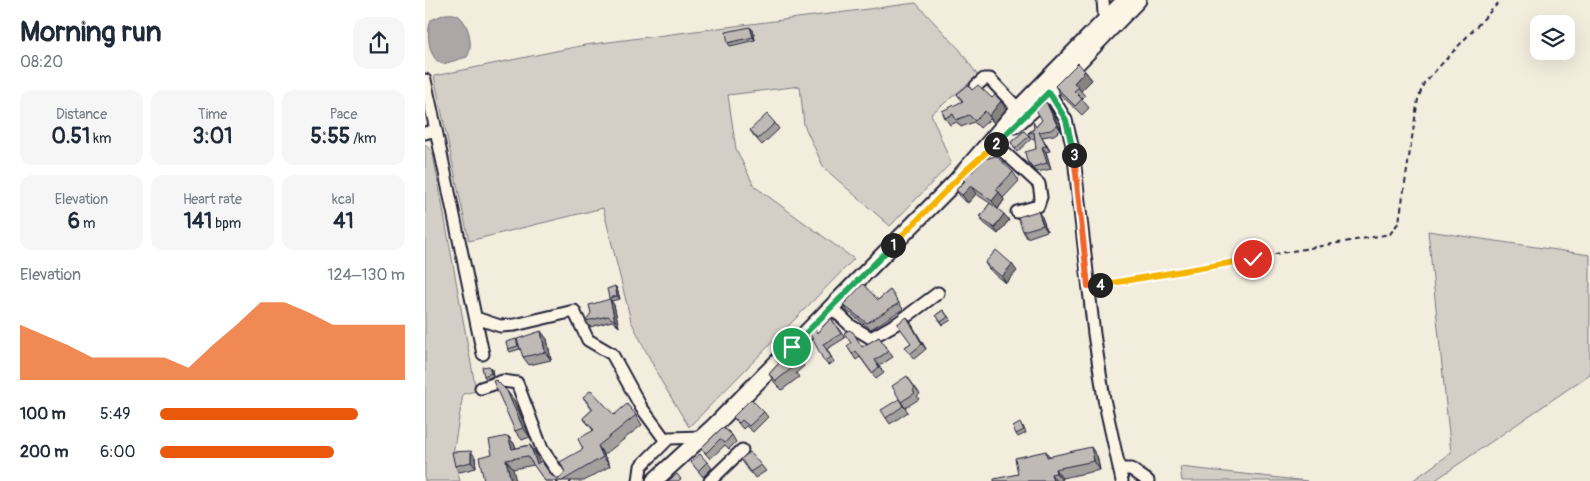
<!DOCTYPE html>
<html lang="en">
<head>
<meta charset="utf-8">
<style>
	:root { --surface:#fff; --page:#f6f6f7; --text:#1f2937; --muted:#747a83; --accent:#ea580c }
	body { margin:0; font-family:Pangolin,sans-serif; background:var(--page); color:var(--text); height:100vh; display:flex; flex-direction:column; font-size:19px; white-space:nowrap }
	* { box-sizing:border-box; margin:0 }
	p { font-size:16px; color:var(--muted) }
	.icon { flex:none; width:28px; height:28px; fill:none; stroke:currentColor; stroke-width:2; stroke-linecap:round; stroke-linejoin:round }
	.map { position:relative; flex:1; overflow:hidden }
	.drawer { display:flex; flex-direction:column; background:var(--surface); width:425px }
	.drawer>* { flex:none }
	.controls { position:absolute; left:1105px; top:15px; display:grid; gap:10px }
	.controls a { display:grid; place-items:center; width:45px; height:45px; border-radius:10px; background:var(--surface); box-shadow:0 5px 20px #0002; font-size:25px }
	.pin { position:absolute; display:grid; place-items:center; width:42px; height:42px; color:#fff; margin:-21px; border:2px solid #fff; border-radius:50%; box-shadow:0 1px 5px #0007 }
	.km { position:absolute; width:25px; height:25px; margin:-12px; border-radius:50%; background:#222; color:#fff; font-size:14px; line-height:25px; text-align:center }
	.round { display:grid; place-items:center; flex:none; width:52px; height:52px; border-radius:15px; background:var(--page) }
	.head { display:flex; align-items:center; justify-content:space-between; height:85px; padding:0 20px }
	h1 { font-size:28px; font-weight:700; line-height:38px }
	.metrics { display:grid; grid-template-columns:repeat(3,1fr); gap:8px; height:85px; padding:5px 20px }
	.metrics div { display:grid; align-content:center; border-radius:12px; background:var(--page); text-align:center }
	.metrics b { font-size:21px; font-weight:700 }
	.metrics small { font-size:14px; font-weight:400 }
	.metrics p { font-size:14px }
	.chart { height:140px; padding:10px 20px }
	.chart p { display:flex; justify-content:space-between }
	.chart svg { width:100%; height:90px; margin-top:5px; fill:var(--accent); opacity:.7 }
	ul { padding:0 20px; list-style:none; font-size:16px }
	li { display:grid; grid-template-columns:80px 60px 1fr; align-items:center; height:38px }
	li i { height:12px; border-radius:6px; background:var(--accent) }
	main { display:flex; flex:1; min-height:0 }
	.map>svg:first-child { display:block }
	.green { fill:#d4cfc6; stroke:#7b7880 }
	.water { fill:#aca7a6; stroke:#75727b }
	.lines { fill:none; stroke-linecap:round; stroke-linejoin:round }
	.minor-casing { stroke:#22223b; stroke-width:15 }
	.major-casing { stroke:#22223b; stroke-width:19 }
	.path { stroke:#22223b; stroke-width:2; stroke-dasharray:5 4; stroke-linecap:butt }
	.minor { stroke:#fcf5e5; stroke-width:11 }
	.major { stroke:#fcf5e5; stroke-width:15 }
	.wall { fill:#a4a09d; stroke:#22223b }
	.shaded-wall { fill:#86827f; stroke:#22223b }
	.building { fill:#bfbab6; stroke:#22223b }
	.split-1-casing { stroke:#fff; stroke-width:10 }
	.split-2-casing { stroke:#fff; stroke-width:10 }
	.split-3-casing { stroke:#fff; stroke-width:10 }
	.split-4-casing { stroke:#fff; stroke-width:10 }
	.split-5-casing { stroke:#fff; stroke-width:10 }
	.split-1 { stroke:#22a559; stroke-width:6 }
	.split-2 { stroke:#f5b400; stroke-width:6 }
	.split-3 { stroke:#22a559; stroke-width:6 }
	.split-4 { stroke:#f0652b; stroke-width:6 }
	.split-5 { stroke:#f5b400; stroke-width:6 }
</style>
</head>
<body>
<main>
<section class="drawer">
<div class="head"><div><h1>Morning run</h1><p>08:20</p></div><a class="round"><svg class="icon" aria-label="share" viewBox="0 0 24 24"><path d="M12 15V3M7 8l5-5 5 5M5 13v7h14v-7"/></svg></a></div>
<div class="metrics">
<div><p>Distance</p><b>0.51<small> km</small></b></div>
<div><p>Time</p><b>3:01</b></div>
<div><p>Pace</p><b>5:55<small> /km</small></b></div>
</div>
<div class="metrics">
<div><p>Elevation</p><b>6<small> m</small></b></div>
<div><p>Heart rate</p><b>141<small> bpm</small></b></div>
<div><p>kcal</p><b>41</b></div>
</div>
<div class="chart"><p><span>Elevation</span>124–130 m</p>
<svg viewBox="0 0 160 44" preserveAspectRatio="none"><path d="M0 44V17L10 22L20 27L30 33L40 33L50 33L60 33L70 38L80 27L90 17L100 6L110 6L120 11L130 17L140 17L150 17L160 17V44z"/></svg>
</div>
<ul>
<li><b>100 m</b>5:49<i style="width:81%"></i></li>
<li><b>200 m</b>6:00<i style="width:71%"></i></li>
</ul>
</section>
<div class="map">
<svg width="1165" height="481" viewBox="0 0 1165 481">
	<rect width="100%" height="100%" fill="#f3edde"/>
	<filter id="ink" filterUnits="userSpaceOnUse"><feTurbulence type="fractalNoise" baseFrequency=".02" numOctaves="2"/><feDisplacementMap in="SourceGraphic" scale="10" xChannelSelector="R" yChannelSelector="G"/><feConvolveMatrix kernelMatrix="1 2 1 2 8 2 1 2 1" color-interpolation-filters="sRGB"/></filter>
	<g filter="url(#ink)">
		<path class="green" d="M491 3 535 50 553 76 506 114 526 163 465 226 399 168 379 125 375 86 303 95 311 149 329 186 429 259 264 427 235 379 206 321 178 208 44 241 9 76 160 45Z
			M0 144 8 154 51 391 38 394 28 454 35 481H0Z
			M1003 231 1165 255V374L1009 481H987L1026 453Z
			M755 467 882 481H757Z"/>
		<path class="water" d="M20 14C24 14 28 13 32 15 44 21 49 47 42 57L18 64C3 60 1 32 6 20Z"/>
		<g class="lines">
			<g class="minor-casing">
				<path id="minor" d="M678 0 679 14 684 16
					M0 80 11 130 0 133
					M551 86 559 79H565L598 114
					M624 92 641 120 648 149 669 334 679 399 697 481
					M11 130 58 354
					M570 144 614 184 616 197 613 206 592 212
					M406 307 426 326 446 338 474 322 513 293
					M51 318 75 326 90 325 149 311 163 340 187 354 216 407 241 441
					M56 388 78 381 92 383 117 449 139 481
					M694 469H706L723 481
					M214 481 216 466 244 438 278 437
					M285 481 317 450"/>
			</g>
			<g class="major-casing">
				<path id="major" d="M590 125 609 108 713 0
					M229 481 289 426 446 267 531 181 593 109 700 0"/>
			</g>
			<path class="path" d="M672 285 965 234 974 222 993 99 999 83 1076 0"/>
			<use href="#minor" class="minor"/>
			<use href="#major" class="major"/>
		</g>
		<path class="wall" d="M328 30 330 40 305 46 303 43Z
			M660 71 667 80 656 91 660 96 657 99 664 108 657 115 636 95 630 86Z
			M547 90 567 98 581 109 569 123 565 119 555 128 549 122 536 127 532 122 525 125 520 118 537 101 532 94Z
			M621 102 625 108 636 130 629 135 617 137 625 151 621 152 626 169 612 172 606 167 602 161 611 149 610 138 606 139 603 133 611 127 617 120Z
			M350 123 354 129 337 145 329 136 325 130Z
			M599 131 606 139 592 152 586 142Z
			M547 172H588L594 181 578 198 579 200 573 209 584 220 573 234 559 223 555 217 565 203 551 194 543 203 537 199 531 190 539 181 537 178Z
			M617 217 622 231 602 238 598 231Z
			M560 263 592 271 581 283 564 269Z
			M190 286 192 289 195 299 186 301 184 298Z
			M465 290 478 309 446 329 422 311 418 305 453 300Z
			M185 299 189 305 194 327 187 321 165 327 161 321Z
			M518 310 526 320 518 325 511 315Z
			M482 317 501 349 489 359 480 347 486 343Z
			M406 318 420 338 402 349 409 362 403 365 399 361 392 333Z
			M454 337 468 357 454 366 459 373 451 379 435 357 431 360 422 346 437 347Z
			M91 339 93 342 95 349 85 352 83 349Z
			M122 339 126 360 104 365 98 357Z
			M372 357 379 366 371 373 374 377 357 390 350 383 344 374 354 363Z
			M67 369 68 376 61 379 59 376Z
			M482 376 495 394 492 396 494 399 480 408 476 402Z
			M158 397 189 415H211L217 425 179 455 185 466 159 481H120L109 465 88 469 67 454 83 436 90 445 91 448 105 445 111 454 114 462 127 476 134 479 158 449 168 430 158 418 167 410Z
			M474 399 483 412 465 424 461 418Z
			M89 400 105 437 97 440 90 431Z
			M339 412 343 417 328 432 321 426 318 429 308 417Z
			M598 426 601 433 593 437 591 434Z
			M298 427 307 435 311 442 304 449 300 445 285 459 276 448Z
			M621 451 624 456H672L675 470 637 478V481H569L593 474Z
			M50 457 51 468 35 472 30 466Z
			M316 459 336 465 341 471 330 478Z
			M266 462H282L287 468 278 477Z"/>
		<path class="shaded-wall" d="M325 27 328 30 330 40 328 37Z
			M660 71 667 80 656 91 649 83Z
			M576 101 581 109 569 123 564 116Z
			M621 102 625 108 636 130 632 125Z
			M614 132 617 137 625 151 621 146Z
			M617 147 621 152 626 169 622 163Z
			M546 186 551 194 543 203 537 195Z
			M574 192 579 200 573 209 567 201Z
			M613 211 617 217 622 231 618 225Z
			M579 214 584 220 573 234 569 228Z
			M587 264 592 271 581 283 577 277Z
			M190 286 192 289 195 299 192 296Z
			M185 299 189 305 194 327 190 321Z
			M482 317 486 323 501 349 497 344Z
			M116 331 122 339 126 360 120 352Z
			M64 366 67 369 68 376 66 373Z
			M82 391 89 400 105 437 98 428Z
			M83 436 90 445 93 458 87 449Z
			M105 445 111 454 119 473 112 464Z
			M173 446 179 455 185 466 178 457Z
			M666 447 672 456 675 470 669 461Z
			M46 451 50 457 51 468 46 462Z
			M81 460 88 469 91 481H86Z
			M630 469 637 478V481L631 473Z
			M626 474 631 481H628Z"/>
		<path class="building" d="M325 27 328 37 303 43 301 32Z
			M653 63 660 71 649 83 654 87 649 91 657 99 650 106 630 86Z
			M543 85 547 90 553 85 567 98 570 95 576 101 564 116 560 111 550 121 544 115 531 120 528 114 520 118 517 111 538 101 532 94Z
			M621 102 632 125 626 130 614 132 621 146 617 147 622 163 608 167 602 161 600 152 611 149 609 132 603 133 609 129 608 122 611 127 617 120 611 110Z
			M342 114 350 123 333 139 325 130Z
			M599 131 604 136 590 149 586 142Z
			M571 156 588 172 571 190 574 192 567 201 546 186 537 195 531 190 540 181 537 178 544 169 547 172 560 159Z
			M565 203 579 214 569 228 555 217Z
			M613 211 618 225 598 231 593 217Z
			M571 250 587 264 577 277 560 263Z
			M438 284 453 300 465 290 474 303 442 323 418 305Z
			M190 286 192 296 184 298 182 289Z
			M185 299 190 321 183 316 161 321 166 313 164 305Z
			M518 310 523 317 516 322 511 315Z
			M482 317 497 344 485 354 480 347 486 343 472 324Z
			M406 318 416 334 398 344 406 357 399 361 385 334 390 329 392 333Z
			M424 330 428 332 437 347 454 337 464 351 450 360 454 367 447 373 431 351 427 354 422 346 426 343 419 333Z
			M116 331 120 352 98 357 92 339Z
			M91 339 93 346 83 349 81 342Z
			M364 349 372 357 364 364 367 368 351 381 344 374 354 363 352 360Z
			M64 366 66 373 59 376 57 367Z
			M482 376 490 388 488 390 490 393 476 402 467 386Z
			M71 380 82 391 98 428 90 431 68 381Z
			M166 390 189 415 202 404 211 415 173 446 178 457 137 481H120L102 456 81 460 86 481H59L54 457 67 454 64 440 83 436 87 449 105 445 112 464 116 461 127 476 134 479 140 472 135 462 158 449 153 439 169 430 158 418 168 409 158 397Z
			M326 399 339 412 324 426 317 420 314 423 308 417Z
			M474 399 478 406 461 418 456 410Z
			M595 423 599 430 591 434 588 427Z
			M298 427 307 435 300 443 295 439 281 453 276 448Z
			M666 447 669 461 630 469 631 473 626 474 628 481H569V479L593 474 590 458 621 451 622 457Z
			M46 451V462L30 466 27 452Z
			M325 452 336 465 325 472 316 459Z
			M275 454 282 462 273 471 266 462Z
			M252 474 256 479 253 481H243Z"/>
	</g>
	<g class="lines" filter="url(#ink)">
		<g class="split-1-casing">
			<path id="split-1" d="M367 347 468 245"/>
		</g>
		<g class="split-2-casing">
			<path id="split-2" d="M468 245 541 170 571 144"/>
		</g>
		<g class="split-3-casing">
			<path id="split-3" d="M571 144 624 92 641 120 649 155"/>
		</g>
		<g class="split-4-casing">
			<path id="split-4" d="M649 155 663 286 675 285"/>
		</g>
		<g class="split-5-casing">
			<path id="split-5" d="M675 285 828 259"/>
		</g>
		<use href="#split-1" class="split-1"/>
		<use href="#split-2" class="split-2"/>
		<use href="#split-3" class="split-3"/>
		<use href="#split-4" class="split-4"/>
		<use href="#split-5" class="split-5"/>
	</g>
</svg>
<div class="controls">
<a><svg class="icon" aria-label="layers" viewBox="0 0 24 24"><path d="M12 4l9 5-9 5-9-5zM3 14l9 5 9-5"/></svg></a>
</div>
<div class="pin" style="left:367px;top:347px;background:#1e9e55"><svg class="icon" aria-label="arrive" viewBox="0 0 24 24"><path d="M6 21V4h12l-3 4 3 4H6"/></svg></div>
<div class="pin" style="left:828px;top:259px;background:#d93025"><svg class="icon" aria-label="check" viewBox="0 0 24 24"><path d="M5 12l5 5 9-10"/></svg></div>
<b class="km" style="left:468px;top:245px">1</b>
<b class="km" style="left:571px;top:144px">2</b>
<b class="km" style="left:649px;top:155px">3</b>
<b class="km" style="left:675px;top:285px">4</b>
</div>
</main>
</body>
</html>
